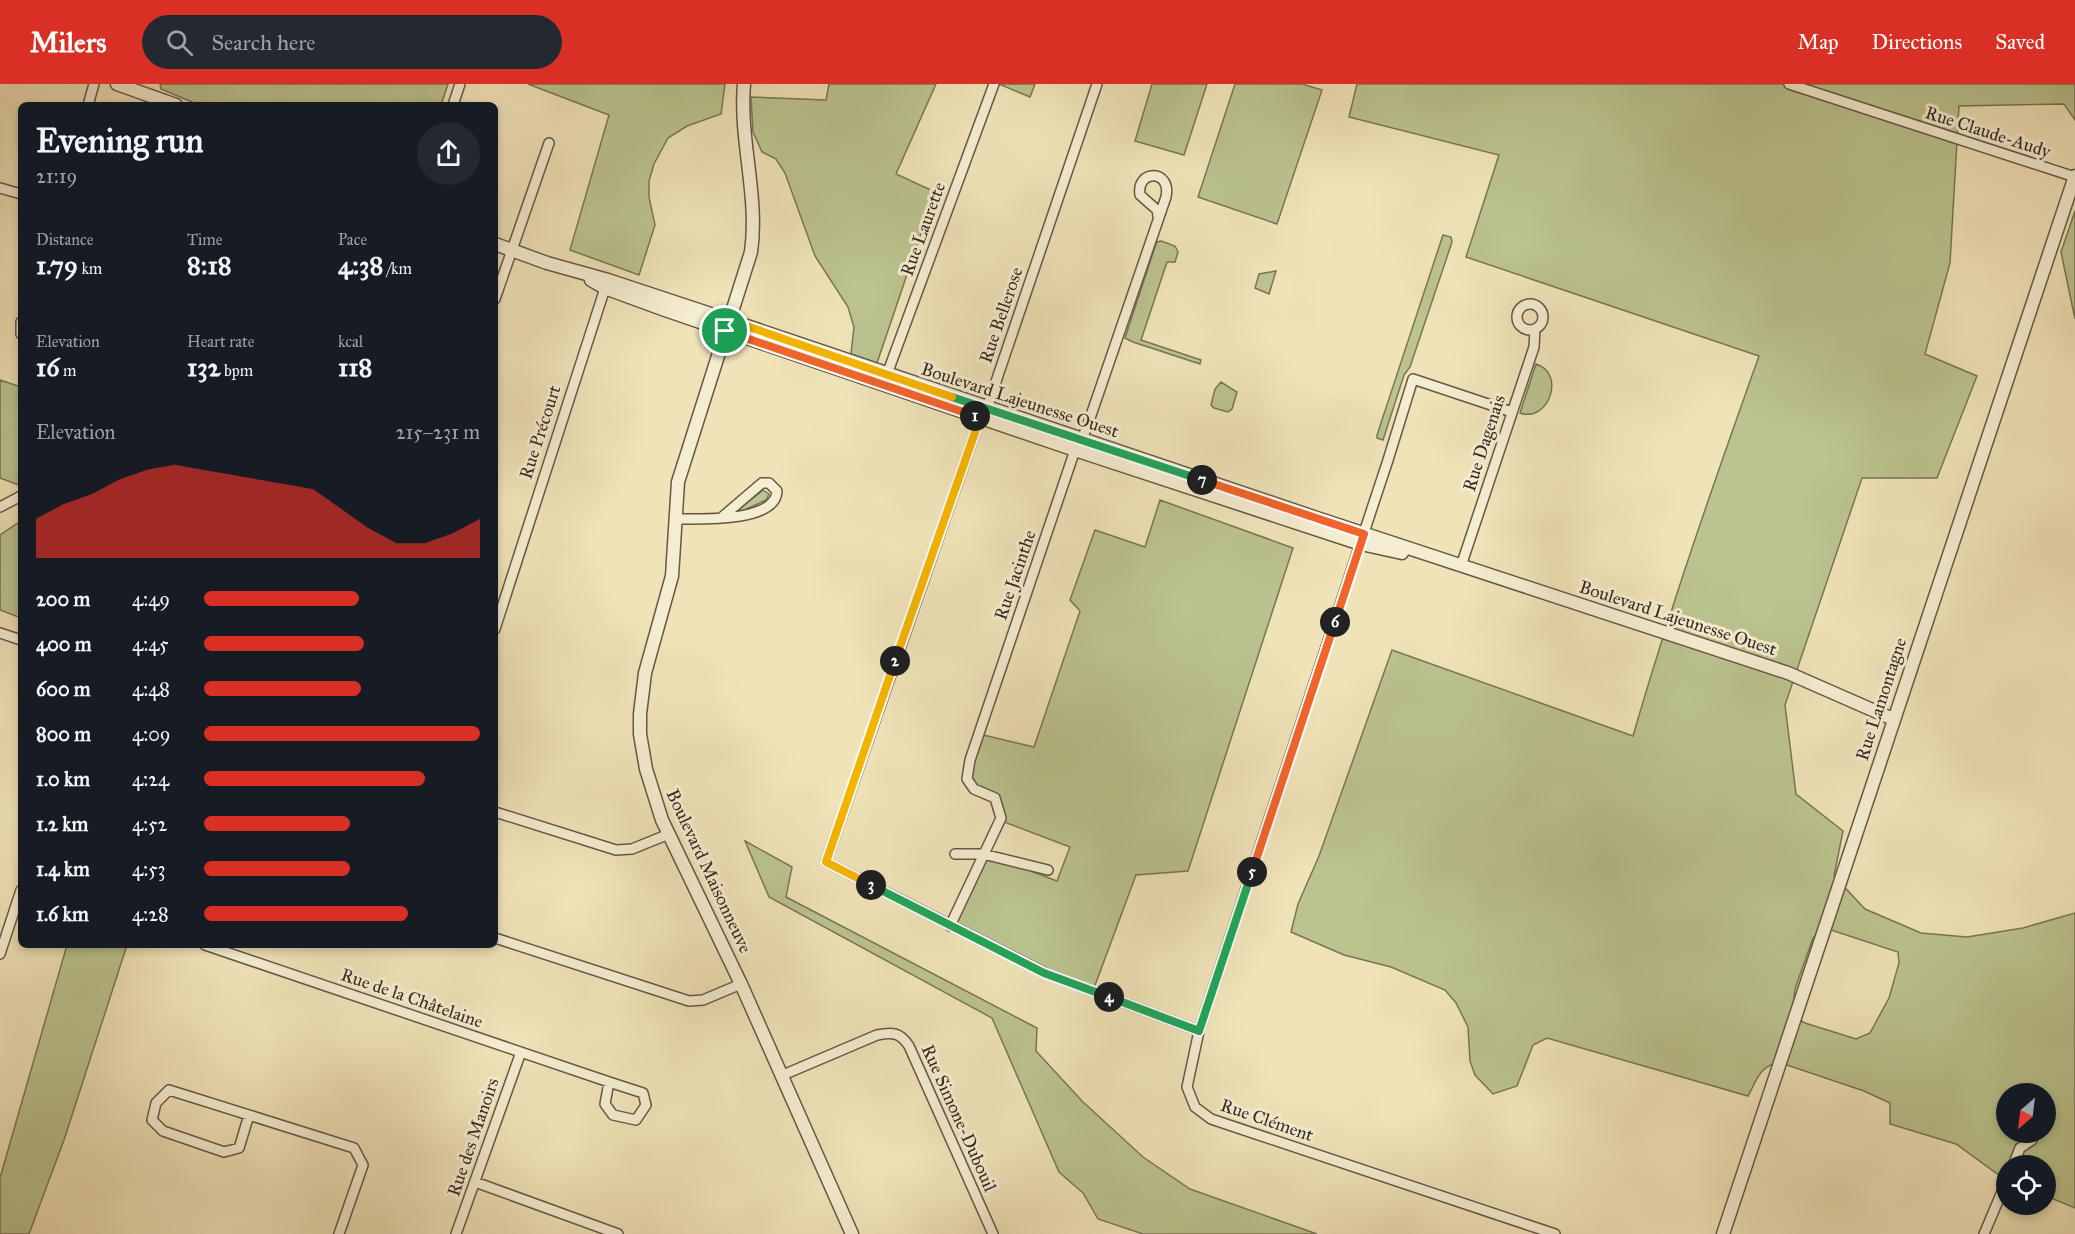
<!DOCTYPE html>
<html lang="en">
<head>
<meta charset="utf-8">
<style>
	:root { --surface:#171b24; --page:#242831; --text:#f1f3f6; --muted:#9ea1a6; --accent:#d93025 }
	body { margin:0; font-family:"IM FELL Great Primer",serif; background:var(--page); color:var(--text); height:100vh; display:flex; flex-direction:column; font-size:22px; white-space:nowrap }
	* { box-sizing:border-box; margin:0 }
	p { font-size:20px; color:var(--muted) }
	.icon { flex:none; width:33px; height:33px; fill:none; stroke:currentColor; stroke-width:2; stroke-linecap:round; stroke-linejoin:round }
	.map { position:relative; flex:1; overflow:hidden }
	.sheet { position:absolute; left:18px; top:18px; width:480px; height:846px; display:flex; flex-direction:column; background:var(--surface); border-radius:9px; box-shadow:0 3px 9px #0003 }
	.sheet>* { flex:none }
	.needle { width:39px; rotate:208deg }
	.tools { position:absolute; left:1996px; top:999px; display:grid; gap:12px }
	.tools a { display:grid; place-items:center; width:60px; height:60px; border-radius:50%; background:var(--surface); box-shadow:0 3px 9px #0003; font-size:30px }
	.pin { position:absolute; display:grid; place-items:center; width:51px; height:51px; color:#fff; margin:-26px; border:3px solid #fff; border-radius:50%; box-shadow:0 2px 6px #0007 }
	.km { position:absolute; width:30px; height:30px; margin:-15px; border-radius:50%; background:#222; color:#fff; font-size:16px; line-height:30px; text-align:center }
	.round { display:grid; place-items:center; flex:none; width:63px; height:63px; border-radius:32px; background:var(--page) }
	.head { display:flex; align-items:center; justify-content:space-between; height:102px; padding:0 18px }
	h1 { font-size:33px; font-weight:800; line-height:45px }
	.figures { display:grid; grid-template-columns:repeat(3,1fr); gap:9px; height:102px; padding:6px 18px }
	.figures div { display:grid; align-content:center }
	.figures b { font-size:26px; font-weight:800 }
	.figures small { font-size:16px; font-weight:400 }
	.figures p { font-size:16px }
	.chart { height:168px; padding:12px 18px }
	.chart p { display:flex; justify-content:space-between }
	.chart svg { width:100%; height:108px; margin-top:6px; fill:var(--accent); opacity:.7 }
	ul { padding:0 18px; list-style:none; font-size:20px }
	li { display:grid; grid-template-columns:96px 72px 1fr; align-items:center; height:45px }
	li i { height:15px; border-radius:8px; background:var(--accent) }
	header { display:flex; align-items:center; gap:36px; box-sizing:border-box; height:84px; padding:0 30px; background:var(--accent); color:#fff }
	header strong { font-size:28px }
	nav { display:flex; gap:33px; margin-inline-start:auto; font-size:21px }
	.search { width:420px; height:54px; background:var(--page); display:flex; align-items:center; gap:15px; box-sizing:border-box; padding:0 21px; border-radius:33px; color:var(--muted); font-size:22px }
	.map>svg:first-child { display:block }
	.green { fill:#bbc38e; stroke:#787656; stroke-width:1.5; fill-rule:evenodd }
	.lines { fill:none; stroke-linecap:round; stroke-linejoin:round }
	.minor-casing { stroke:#645845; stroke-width:12 }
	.tertiary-casing { stroke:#645845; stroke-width:15 }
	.minor { stroke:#f5edd1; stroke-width:9 }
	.tertiary { stroke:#f5edd1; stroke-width:12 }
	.split-1-casing { stroke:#fff; stroke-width:12 }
	.split-2-casing { stroke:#fff; stroke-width:12 }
	.split-3-casing { stroke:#fff; stroke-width:12 }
	.split-4-casing { stroke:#fff; stroke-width:12 }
	.split-5-casing { stroke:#fff; stroke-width:12 }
	.split-6-casing { stroke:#fff; stroke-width:12 }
	.split-7-casing { stroke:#fff; stroke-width:12 }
	.split-8-casing { stroke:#fff; stroke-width:12 }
	.split-9-casing { stroke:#fff; stroke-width:12 }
	.split-1 { stroke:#f0652b; stroke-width:8 }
	.split-2 { stroke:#f5b400; stroke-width:8 }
	.split-3 { stroke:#f5b400; stroke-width:8 }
	.split-4 { stroke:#22a559; stroke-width:8 }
	.split-5 { stroke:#22a559; stroke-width:8 }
	.split-6 { stroke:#f0652b; stroke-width:8 }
	.split-7 { stroke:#f0652b; stroke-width:8 }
	.split-8 { stroke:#22a559; stroke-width:8 }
	.split-9 { stroke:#f5b400; stroke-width:8 }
	.labels { text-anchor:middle; stroke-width:6; stroke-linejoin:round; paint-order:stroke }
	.street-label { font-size:18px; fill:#35291f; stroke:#f5edd1 }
</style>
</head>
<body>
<header>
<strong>Milers</strong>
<div class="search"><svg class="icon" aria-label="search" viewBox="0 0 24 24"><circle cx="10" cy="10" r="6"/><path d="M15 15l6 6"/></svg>Search here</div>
<nav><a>Map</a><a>Directions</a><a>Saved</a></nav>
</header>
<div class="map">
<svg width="2075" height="1150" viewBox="0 0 2075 1150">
	<rect width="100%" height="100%" fill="#f0e3b8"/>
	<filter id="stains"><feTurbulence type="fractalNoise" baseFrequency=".00333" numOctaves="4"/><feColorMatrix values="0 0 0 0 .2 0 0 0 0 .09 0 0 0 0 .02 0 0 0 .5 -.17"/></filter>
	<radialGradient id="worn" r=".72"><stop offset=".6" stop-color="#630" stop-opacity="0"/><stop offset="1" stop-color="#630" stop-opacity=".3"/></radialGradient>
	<path class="green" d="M160 0H448L441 21H199L161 5Z
		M528 0H725L721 30 687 42 668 54 654 80 649 97V113L655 141 639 191 570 166 609 31Z
		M829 0H936L896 90 935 108 877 279 851 270 854 243 848 223 815 172 785 89 776 75 762 68 753 48 751 13 826 16Z
		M999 0H1035L1030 13Z
		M1152 0H1207L1184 71 1135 57Z
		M1235 0H1302L1322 6 1277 140 1198 113Z
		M1357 0H2075V36L2064 20 1959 22 1950 179 1925 270 1977 292 1937 394H1862L1785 621 1796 710 1843 747 1834 792 1865 825 1921 849 1967 853 2023 844 2075 829V1124L2046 1112V1082H2007V1097L1956 1060 1890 1040V1019L1864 1007 1781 979C1760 980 1757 996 1748 1012L1547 954 1533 961 1517 1002 1493 1010 1475 991 1470 977 1468 943 1456 919 1445 906 1391 883 1344 871 1291 848 1298 820 1319 772 1392 566 1633 652C1670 524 1714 398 1759 272L1466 173 1499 71 1349 33ZM1825 844 1898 868 1899 879 1889 914 1870 949 1856 955 1805 939 1792 932 1795 905 1813 854ZM2007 1010H2046V1048H2007Z
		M2075 127V235L2061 168Z
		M1443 151 1451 153 1452 158 1410 283 1404 291 1383 356 1377 354V351Z
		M1161 157 1175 162 1178 168 1175 178H1167L1141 256 1201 276 1200 280 1133 258 1125 254 1155 163 1157 158Z
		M1276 187 1269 210 1255 204 1259 190Z
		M1536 280C1566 289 1549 339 1520 329Z
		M0 296 21 303V402L0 394Z
		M1221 298 1237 308 1232 325 1228 328 1214 324 1211 321 1215 305Z
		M763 406 769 410 766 416 740 428 738 426Z
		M1160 416 1293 464 1188 787 1136 791 1094 904 1047 891 950 842 986 770 1057 797 1070 763 999 736 994 713 967 695 979 650 1034 663 1080 527 1070 516 1095 446 1145 463Z
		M21 437V534L0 526V451Z
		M745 757 792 783 786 813 1037 944 1036 967 1082 1017 1143 1073 1190 1105 1317 1150H1143L1098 1135 1083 1109 1059 1088 992 934 769 813Z
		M67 861H127L64 1056 29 1150H0V1094Z"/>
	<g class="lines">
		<g class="minor-casing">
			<path id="minor" d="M1097 0 987 324 980 334 826 778 1045 889 1199 947 1187 1003 1195 1023 1211 1035 1555 1150
				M1789 0 2075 93
				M88 21 94 0
				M453 21 460 0
				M0 104 21 110
				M495 215 549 59
				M1517 233a13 13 0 1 1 26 0a13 13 0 1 1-26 0Z
				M21 238V250
				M886 293 994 0
				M0 423 21 412
				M675 435C697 435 776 439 777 407L769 399H762L721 434
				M1461 482 1534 263 1535 245
				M495 545 607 198
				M0 549 21 556
				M495 728 616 766 632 765 669 750
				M955 770H983L1048 786
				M950 842 1001 734 995 714 974 705 967 695 970 676 1075 366 1082 355 1088 340 1166 113C1172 85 1136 85 1140 111L1157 126 1158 132
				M495 854 689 917 703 916 741 900
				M205 861 609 998 643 1009 646 1021 636 1036 613 1031 605 1020 609 998
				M0 870 21 806
				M1199 947 1388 376 1413 295 1512 328
				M783 991 877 951C892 948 900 948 909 962L993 1150
				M249 1031 239 1064 224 1068 163 1047 152 1036 156 1019 169 1006 354 1064 363 1081 339 1150
				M2013 1082 2020 1064 2032 1056
				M475 1098 618 1150
				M456 1150 521 968
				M1984 1150 2007 1096"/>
		</g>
		<g class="tertiary-casing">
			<path id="tertiary" d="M117 0 176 21
				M744 0C739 56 759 112 751 168L678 398 672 492 645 589 640 630V650L646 685 662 736 741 900 852 1150
				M495 160 547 179 608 196 729 236 1314 433 1788 589 1893 635
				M591 196 605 204 665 226 1075 366 1361 460 1402 469
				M1723 1150 2075 92"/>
		</g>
		<use href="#minor" class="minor"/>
		<use href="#tertiary" class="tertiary"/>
	</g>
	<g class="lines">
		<g class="split-1-casing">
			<path id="split-1" d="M725 247 975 332"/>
		</g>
		<g class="split-2-casing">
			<path id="split-2" d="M895 577 980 334 975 332"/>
		</g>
		<g class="split-3-casing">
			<path id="split-3" d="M871 801 826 778 895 577"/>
		</g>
		<g class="split-4-casing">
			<path id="split-4" d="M871 801 1044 889 1109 913"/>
		</g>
		<g class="split-5-casing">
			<path id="split-5" d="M1109 913 1199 947 1252 788"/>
		</g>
		<g class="split-6-casing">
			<path id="split-6" d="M1252 788 1335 538"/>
		</g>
		<g class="split-7-casing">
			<path id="split-7" d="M1202 396 1364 450 1335 538"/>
		</g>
		<g class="split-8-casing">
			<path id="split-8" d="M952 313 1202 396"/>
		</g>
		<g class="split-9-casing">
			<path id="split-9" d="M725 247 729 236 952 313"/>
		</g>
		<use href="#split-1" class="split-1"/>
		<use href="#split-2" class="split-2"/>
		<use href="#split-3" class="split-3"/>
		<use href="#split-4" class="split-4"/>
		<use href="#split-5" class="split-5"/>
		<use href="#split-6" class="split-6"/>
		<use href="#split-7" class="split-7"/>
		<use href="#split-8" class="split-8"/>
		<use href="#split-9" class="split-9"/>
	</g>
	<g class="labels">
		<g class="street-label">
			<text transform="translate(1988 48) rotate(18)" y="6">Rue Claude-Audy</text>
			<text transform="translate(923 145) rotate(-70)" y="6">Rue Laurette</text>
			<text transform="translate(1001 231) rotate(-71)" y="6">Rue Bellerose</text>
			<text transform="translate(1020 316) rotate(18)" y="6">Boulevard Lajeunesse Ouest</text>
			<text transform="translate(540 348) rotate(-72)" y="6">Rue Précourt</text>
			<text transform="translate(1484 359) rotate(-72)" y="6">Rue Dagenais</text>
			<text transform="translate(1015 491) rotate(-71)" y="6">Rue Jacinthe</text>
			<text transform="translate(1678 534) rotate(18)" y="6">Boulevard Lajeunesse Ouest</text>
			<text transform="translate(1881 615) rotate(-72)" y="6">Rue Lamontagne</text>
			<text transform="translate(709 787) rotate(65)" y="6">Boulevard Maisonneuve</text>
			<text transform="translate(412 914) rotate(19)" y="6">Rue de la Châtelaine</text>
			<text transform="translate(959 1034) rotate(66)" y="6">Rue Simone-Dubouil</text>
			<text transform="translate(1267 1036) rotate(19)" y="6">Rue Clément</text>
			<text transform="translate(473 1053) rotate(-71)" y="6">Rue des Manoirs</text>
		</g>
	</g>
	<rect width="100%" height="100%" filter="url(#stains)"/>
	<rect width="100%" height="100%" fill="url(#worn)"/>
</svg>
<div class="tools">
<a><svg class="needle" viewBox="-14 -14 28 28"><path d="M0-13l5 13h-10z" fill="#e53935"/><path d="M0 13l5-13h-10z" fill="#9ea1a6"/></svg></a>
<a><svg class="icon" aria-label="locate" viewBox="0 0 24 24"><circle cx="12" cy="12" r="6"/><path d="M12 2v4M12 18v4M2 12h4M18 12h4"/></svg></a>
</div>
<div class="pin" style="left:725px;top:247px;background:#1e9e55"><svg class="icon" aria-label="arrive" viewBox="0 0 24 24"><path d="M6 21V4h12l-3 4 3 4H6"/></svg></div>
<b class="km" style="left:975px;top:332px">1</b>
<b class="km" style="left:895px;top:577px">2</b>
<b class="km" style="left:871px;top:801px">3</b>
<b class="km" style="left:1109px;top:913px">4</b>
<b class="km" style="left:1252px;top:788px">5</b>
<b class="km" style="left:1335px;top:538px">6</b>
<b class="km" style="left:1202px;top:396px">7</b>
<section class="sheet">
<div class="head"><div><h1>Evening run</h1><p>21:19</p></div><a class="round"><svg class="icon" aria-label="share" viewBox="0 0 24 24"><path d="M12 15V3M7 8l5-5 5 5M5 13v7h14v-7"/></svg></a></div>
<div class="figures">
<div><p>Distance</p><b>1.79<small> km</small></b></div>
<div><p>Time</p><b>8:18</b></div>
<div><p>Pace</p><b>4:38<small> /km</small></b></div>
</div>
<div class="figures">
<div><p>Elevation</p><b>16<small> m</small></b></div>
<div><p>Heart rate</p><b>132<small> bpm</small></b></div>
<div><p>kcal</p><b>118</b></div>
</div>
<div class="chart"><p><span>Elevation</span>215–231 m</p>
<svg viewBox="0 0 160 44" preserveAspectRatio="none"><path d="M0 44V28L10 22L20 18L30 12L40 8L50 6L60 8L70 10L80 12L90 14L100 16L110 24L120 32L130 38L140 38L150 34L160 28V44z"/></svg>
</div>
<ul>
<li><b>200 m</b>4:49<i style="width:56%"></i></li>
<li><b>400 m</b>4:45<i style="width:58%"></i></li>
<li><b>600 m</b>4:48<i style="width:57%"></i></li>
<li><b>800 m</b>4:09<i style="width:100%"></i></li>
<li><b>1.0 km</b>4:24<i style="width:80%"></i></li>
<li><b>1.2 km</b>4:52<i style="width:53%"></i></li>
<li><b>1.4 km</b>4:53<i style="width:53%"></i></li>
<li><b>1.6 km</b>4:28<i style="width:74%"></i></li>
</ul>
</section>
</div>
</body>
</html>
